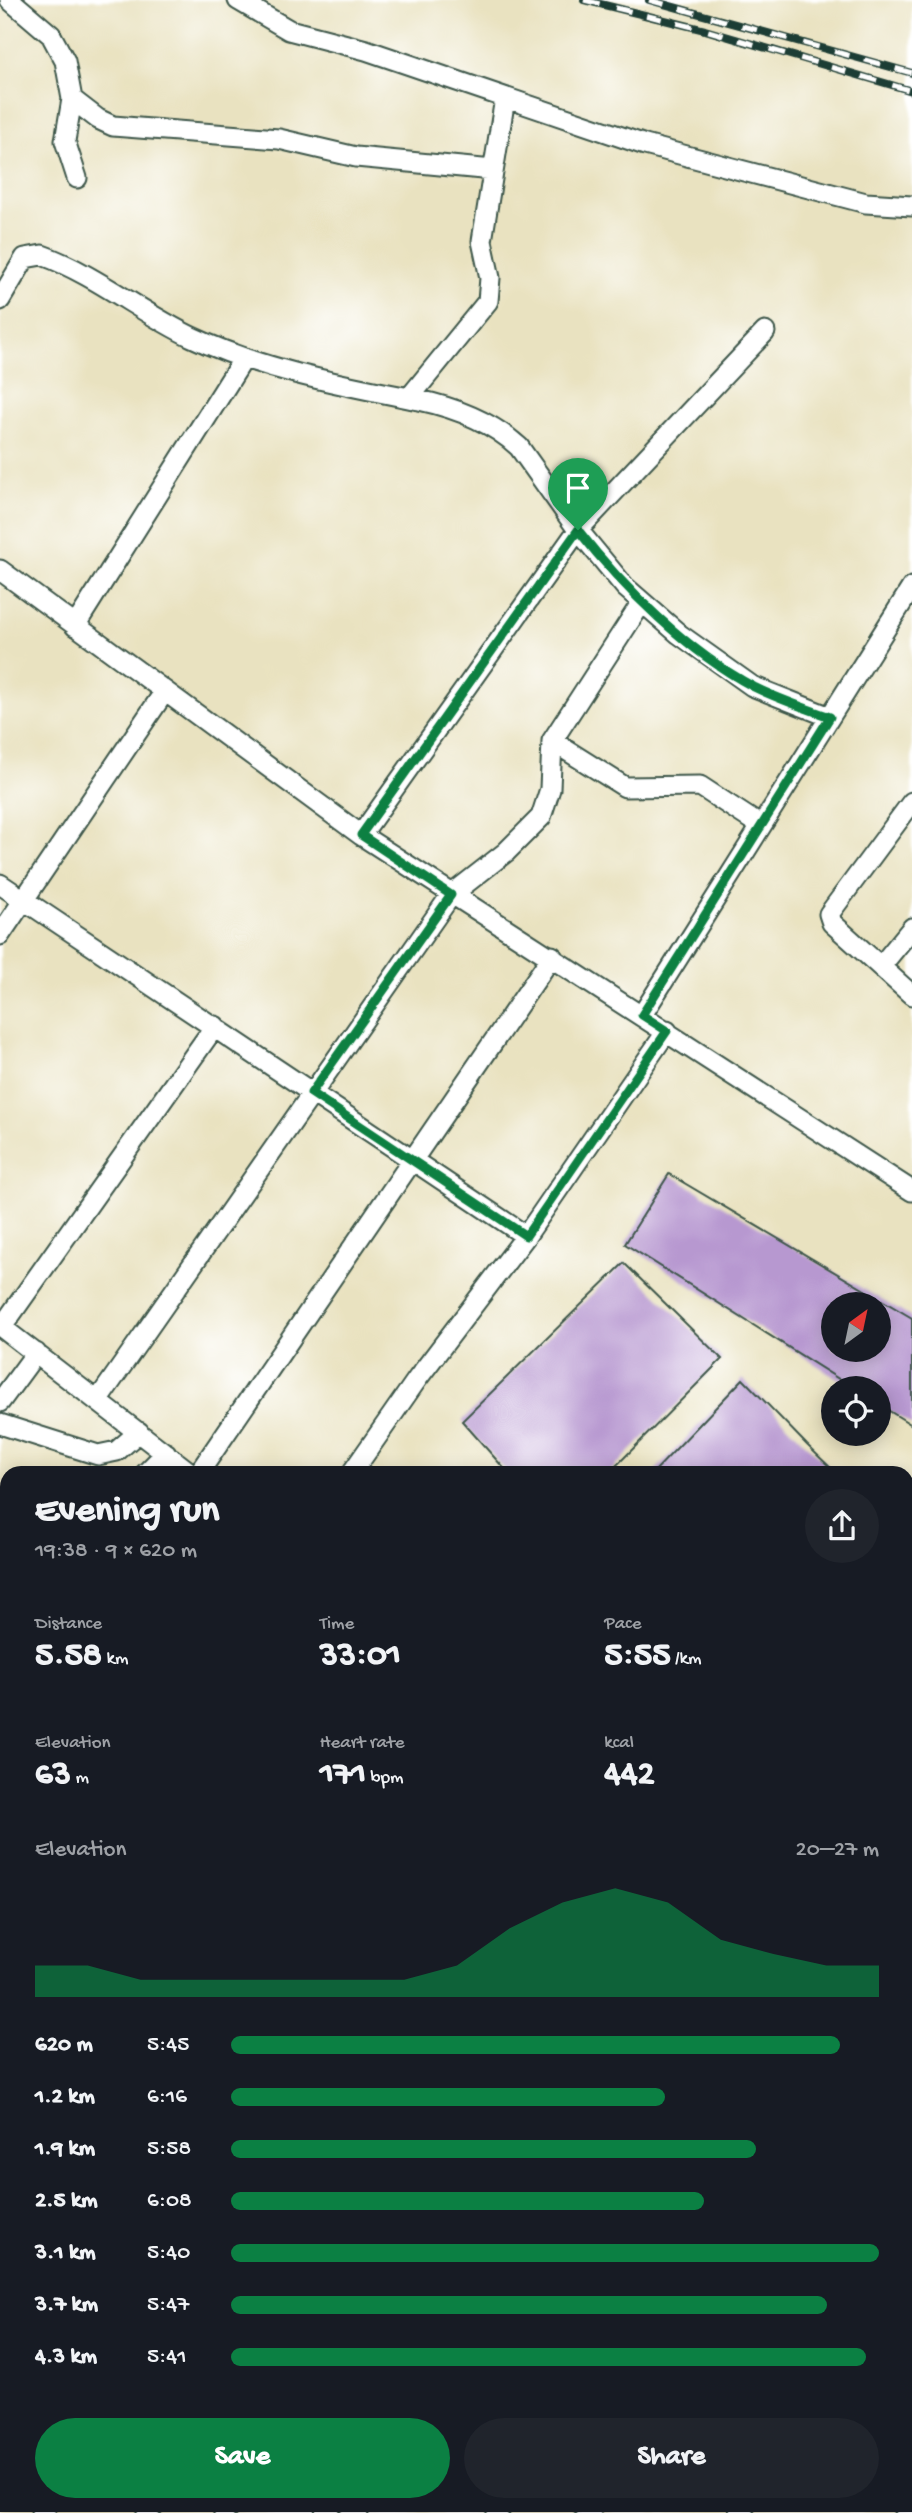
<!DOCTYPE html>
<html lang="en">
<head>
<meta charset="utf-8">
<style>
	:root { --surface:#171b24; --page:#20242c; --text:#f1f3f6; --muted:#9ea1a6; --accent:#0b8043 }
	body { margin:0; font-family:"Gochi Hand",sans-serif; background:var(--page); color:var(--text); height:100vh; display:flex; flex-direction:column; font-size:26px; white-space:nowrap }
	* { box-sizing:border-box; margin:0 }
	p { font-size:23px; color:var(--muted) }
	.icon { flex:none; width:38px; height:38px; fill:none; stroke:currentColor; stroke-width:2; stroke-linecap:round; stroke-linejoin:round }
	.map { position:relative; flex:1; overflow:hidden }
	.drawer { position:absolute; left:0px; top:1466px; width:914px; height:1046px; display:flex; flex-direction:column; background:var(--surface); border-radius:21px 21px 0 0; box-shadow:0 4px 18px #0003 }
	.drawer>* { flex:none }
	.needle { width:46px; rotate:33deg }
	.tools { position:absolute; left:821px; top:1292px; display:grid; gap:14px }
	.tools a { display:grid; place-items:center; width:70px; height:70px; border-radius:50%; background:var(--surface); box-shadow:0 4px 18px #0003; font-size:35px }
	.pin { position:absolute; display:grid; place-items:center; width:60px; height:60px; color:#fff; margin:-72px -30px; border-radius:50% 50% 50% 0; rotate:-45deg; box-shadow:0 0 7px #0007 }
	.pin .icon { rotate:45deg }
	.round { display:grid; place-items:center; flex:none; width:74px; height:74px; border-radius:37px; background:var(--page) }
	.headline { display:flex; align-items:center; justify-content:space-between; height:119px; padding:0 35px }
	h1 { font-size:38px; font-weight:700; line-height:52px }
	.figures { display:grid; grid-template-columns:repeat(3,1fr); gap:10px; height:119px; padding:7px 35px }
	.figures div { display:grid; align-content:center }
	.figures b { font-size:35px; font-weight:700 }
	.figures small { font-size:19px; font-weight:400 }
	.figures p { font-size:19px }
	.chart { height:196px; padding:14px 35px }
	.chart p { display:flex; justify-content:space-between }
	.chart svg { width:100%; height:126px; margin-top:7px; fill:var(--accent); opacity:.7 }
	.button { display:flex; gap:14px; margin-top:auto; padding:14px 35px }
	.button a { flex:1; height:80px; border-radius:42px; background:var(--accent); color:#fff; font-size:28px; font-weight:700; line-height:80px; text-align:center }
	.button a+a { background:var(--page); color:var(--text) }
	ul { padding:0 35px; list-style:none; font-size:23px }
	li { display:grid; grid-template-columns:112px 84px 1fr; align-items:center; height:52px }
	li i { height:18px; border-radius:9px; background:var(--accent) }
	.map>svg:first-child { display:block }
	.building { fill:#b798d0; fill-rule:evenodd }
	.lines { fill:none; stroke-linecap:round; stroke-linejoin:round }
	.minor-casing { stroke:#3d5649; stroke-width:23 }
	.minor { stroke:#fff; stroke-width:19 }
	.rail-casing { stroke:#1f3d34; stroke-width:8 }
	.rail { stroke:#fff; stroke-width:5; stroke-dasharray:16; stroke-linecap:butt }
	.route-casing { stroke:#fff; stroke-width:14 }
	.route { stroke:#0b8043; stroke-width:9 }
</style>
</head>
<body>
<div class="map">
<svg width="912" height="2513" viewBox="0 0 912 2513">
	<rect width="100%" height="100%" fill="#fff"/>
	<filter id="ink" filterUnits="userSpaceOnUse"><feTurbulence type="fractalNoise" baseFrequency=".0143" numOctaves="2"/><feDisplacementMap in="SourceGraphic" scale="14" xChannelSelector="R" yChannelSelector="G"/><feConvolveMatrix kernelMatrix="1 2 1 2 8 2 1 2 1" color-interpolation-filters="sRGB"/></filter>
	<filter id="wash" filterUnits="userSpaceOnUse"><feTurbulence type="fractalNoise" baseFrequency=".00686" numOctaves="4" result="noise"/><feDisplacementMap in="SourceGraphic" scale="28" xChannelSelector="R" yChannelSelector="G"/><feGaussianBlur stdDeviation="1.57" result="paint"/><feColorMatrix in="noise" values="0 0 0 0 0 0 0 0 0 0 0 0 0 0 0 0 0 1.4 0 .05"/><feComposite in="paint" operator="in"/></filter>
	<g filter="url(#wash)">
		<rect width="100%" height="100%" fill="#e9e2c0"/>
		<g id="blocks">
			<path class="building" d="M669 1174 912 1318V1425L878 1404V1388H853L625 1244ZM833 1304H878V1349H833Z
				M624 1263 722 1359 608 1474H509L462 1421Z
				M743 1379 807 1445 837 1474H652Z"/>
		</g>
	</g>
	<g filter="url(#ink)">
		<use href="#blocks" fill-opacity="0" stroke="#3d5649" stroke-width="2"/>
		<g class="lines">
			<g class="minor-casing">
				<path id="minor" d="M10 0 51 35 65 61 72 99 65 141 77 178
					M238 0 289 30 366 50 645 145 866 203 912 206
					M72 99 98 119 113 126 279 139 356 157 493 170
					M0 300 25 258 42 255C95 274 141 313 192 337 262 370 343 385 419 400 456 408 491 421 519 447L578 530 625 587 679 634 752 686 830 717
					M409 398 488 301 490 278 482 241 505 98
					M0 570 361 835 912 1191
					M75 626 244 358
					M552 741 625 787 700 786 761 826
					M912 802 829 914 832 923 912 995
					M361 835 578 530 765 332
					M0 884 526 1236
					M0 935 165 691
					M881 966 912 928
					M642 1015 912 587
					M0 1326 192 1474
					M2 1327 215 1026
					M98 1400 451 895 506 852 541 817 550 789 552 741 642 602
					M0 1402 36 1353
					M0 1424 98 1455 117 1451 139 1432
					M145 1474 166 1453
					M198 1474 552 956
					M351 1474 418 1378 526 1236 667 1031
					M0 1523 7 1516
					M0 1615 7 1608
					M906 1709 912 1703
					M0 1759 7 1752
					M906 1805H912
					M0 1857 7 1850
					M0 1875 7 1882
					M906 1977 912 1982
					M906 2177 912 2183
					M906 2267 912 2261
					M906 2293 912 2299
					M0 2374 7 2366
					M349 2506 358 2513
					M583 2506 591 2513
					M903 2506 909 2513
					M41 2513 47 2506
					M147 2513 154 2506
					M224 2513 228 2508
					M325 2513 330 2506
					M497 2513 502 2506
					M739 2513 745 2506"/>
			</g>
			<use href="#minor" class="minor"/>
			<g class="rail-casing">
				<path id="rail" d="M584 0 705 30 912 91
					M649 0 912 73"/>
			</g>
			<use href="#rail" class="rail"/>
		</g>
	</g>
	<g class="lines" filter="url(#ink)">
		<g class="route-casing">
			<path id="route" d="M578 530C623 588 688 652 754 687 778 699 805 708 830 717L642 1015 667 1031 526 1236 311 1093 451 895 361 835Z"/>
		</g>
		<use href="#route" class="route"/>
	</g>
</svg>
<div class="tools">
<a><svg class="needle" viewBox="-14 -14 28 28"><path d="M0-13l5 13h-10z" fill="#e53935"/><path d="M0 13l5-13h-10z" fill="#9ea1a6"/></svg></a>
<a><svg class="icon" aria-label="locate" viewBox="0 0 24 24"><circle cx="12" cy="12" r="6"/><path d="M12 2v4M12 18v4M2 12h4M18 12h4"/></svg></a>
</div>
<div class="pin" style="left:578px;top:530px;background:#1e9e55"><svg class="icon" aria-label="arrive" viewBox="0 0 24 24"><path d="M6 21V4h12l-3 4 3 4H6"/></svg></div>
<section class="drawer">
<div class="headline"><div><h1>Evening run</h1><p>19:38 · 9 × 620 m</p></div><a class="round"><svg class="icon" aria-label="share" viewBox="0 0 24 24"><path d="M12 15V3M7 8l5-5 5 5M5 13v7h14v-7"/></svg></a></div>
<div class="figures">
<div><p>Distance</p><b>5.58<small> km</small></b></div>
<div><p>Time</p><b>33:01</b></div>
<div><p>Pace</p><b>5:55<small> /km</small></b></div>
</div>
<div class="figures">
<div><p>Elevation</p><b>63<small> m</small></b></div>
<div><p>Heart rate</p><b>171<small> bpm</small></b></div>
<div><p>kcal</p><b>442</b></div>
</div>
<div class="chart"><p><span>Elevation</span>20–27 m</p>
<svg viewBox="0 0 160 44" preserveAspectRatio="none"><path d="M0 44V33L10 33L20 38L30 38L40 38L50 38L60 38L70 38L80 33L90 20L100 11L110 6L120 11L130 24L140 29L150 33L160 33V44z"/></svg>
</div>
<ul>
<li><b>620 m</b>5:45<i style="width:94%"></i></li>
<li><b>1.2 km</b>6:16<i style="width:67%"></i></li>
<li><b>1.9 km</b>5:58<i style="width:81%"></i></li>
<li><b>2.5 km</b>6:08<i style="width:73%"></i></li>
<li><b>3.1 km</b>5:40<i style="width:100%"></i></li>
<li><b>3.7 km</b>5:47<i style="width:92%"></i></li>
<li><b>4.3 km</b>5:41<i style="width:98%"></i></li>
</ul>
<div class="button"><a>Save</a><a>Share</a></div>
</section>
</div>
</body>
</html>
